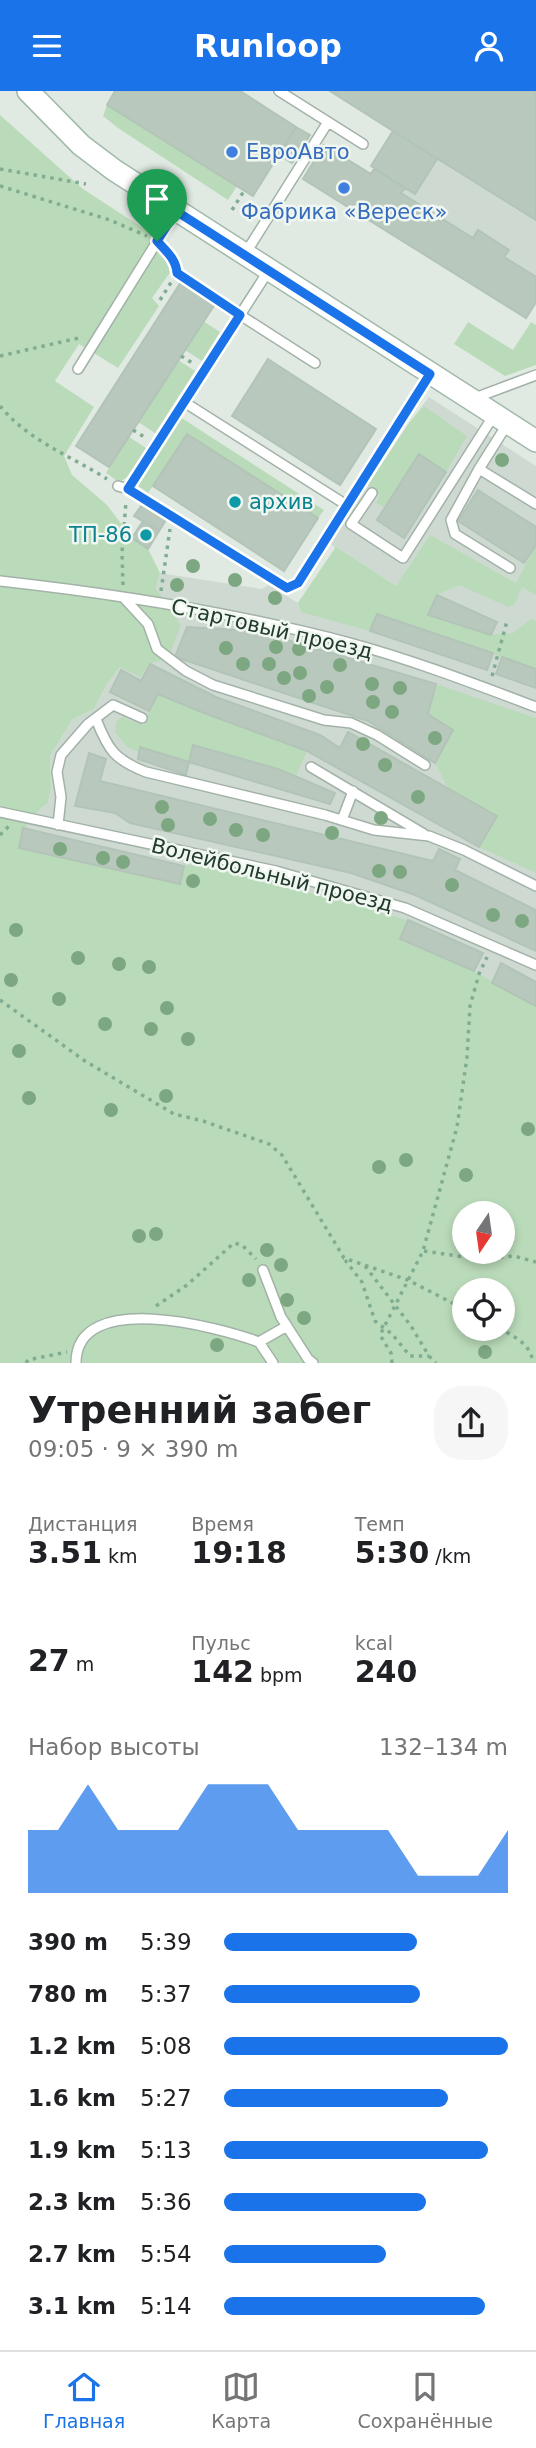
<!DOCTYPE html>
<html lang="ru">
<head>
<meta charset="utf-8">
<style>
	:root { --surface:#fff; --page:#f6f6f6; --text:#202124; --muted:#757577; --line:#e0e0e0; --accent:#1a73e8 }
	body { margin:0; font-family:"DejaVu Sans",sans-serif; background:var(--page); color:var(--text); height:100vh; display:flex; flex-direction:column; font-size:26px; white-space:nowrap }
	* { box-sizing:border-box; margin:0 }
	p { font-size:23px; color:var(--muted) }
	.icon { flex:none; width:38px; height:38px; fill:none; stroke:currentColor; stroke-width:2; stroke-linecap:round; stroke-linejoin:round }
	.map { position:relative; height:1272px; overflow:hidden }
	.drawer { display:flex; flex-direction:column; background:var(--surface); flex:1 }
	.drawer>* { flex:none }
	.needle { width:46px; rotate:193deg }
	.buttons { position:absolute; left:452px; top:1110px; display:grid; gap:14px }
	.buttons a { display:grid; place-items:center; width:63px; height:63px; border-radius:50%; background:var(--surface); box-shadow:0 4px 10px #0003; font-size:35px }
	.pin { position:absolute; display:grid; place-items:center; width:60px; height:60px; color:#fff; margin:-72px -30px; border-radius:50% 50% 50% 0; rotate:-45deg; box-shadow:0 0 7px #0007 }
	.pin .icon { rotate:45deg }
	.round { display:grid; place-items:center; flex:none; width:74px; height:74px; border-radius:28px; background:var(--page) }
	.summary { display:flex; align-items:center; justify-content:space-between; height:119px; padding:0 28px }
	h1 { font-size:38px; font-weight:800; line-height:52px }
	.stats { display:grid; grid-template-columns:repeat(3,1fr); gap:10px; height:119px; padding:7px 28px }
	.stats div { display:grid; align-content:center }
	.stats b { font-size:30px; font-weight:800 }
	.stats small { font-size:19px; font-weight:400 }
	.stats p { font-size:19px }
	.chart { height:196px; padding:14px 28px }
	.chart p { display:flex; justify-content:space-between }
	.chart svg { width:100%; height:126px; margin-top:7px; fill:var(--accent); opacity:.7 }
	ul { padding:0 28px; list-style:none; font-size:23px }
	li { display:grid; grid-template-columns:112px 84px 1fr; align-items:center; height:52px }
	li i { height:18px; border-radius:9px; background:var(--accent) }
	header { display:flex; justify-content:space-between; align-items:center; height:91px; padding:0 28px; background:var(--accent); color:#fff; font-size:32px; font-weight:800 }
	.dock { display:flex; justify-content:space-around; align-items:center; height:98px; border-top:2px solid var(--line); background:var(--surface); font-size:19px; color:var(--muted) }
	.dock a { display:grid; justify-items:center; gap:4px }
	.dock .selected { color:var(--accent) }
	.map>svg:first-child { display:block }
	.built { fill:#cedad1 }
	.green { fill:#badbb9; fill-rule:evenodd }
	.building { fill:#b8c8bd; stroke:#b2c4b7; stroke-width:2 }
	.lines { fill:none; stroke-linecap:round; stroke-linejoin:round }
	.lane-casing { stroke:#a3b2a8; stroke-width:12 }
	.secondary-casing { stroke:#a1b9aa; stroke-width:24 }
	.path { stroke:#80ad92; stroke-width:3.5; stroke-dasharray:3.5 5; stroke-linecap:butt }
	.lane { stroke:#fff; stroke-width:9 }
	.secondary { stroke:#fff; stroke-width:21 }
	.tree { fill:#7da781 }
	.route-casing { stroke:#fff; stroke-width:14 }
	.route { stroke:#1a73e8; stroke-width:9 }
	.shop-dot { fill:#3f7fe0; stroke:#f0f7f1; stroke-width:2.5 }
	.culture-dot { fill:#0f9aa8; stroke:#f0f7f1; stroke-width:2.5 }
	.labels { text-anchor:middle; stroke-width:5; stroke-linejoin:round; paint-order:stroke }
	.shop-label { font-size:21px; fill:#366cbe; stroke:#f0f7f1; text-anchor:start }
	.culture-label { font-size:21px; fill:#0d838f; stroke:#f0f7f1; text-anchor:start }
	.street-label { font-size:21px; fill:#213a2c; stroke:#f0f7f1 }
</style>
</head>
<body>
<header><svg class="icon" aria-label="menu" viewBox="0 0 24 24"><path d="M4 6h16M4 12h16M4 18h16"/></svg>Runloop<svg class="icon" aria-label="person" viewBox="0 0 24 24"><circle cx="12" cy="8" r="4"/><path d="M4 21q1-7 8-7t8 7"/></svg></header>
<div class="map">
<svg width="536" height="1272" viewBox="0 0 536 1272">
	<rect width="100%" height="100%" fill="#e0eae2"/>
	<path class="built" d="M330 0H536V186L504 166 509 159 478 139 473 147 401 102 405 96 371 75 393 40Z
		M429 306 536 375V915L474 880 400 848 408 829 224 777 199 773 180 793 19 757 23 737 36 722 48 712 51 697 50 665 72 629 94 618 107 593 120 576 150 572 181 534 156 497 160 482 262 498 269 494 298 512 335 457 330 452 409 332Z"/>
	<path class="green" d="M107 14 237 95 228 109 118 37 103 25Z
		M0 24 83 98 149 141 174 176 152 207 159 215 118 277 79 253 55 290 94 316 64 365 72 384 107 414 132 447 148 458 160 482 156 497 181 534 168 568 150 572 140 586 120 576 107 593 94 618 72 629 50 665 51 697 48 712C30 726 24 735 19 757L180 792 184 775 199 773 224 777 408 829 400 849 474 880 536 915V1272H0ZM464 1122H502V1160H464ZM464 1199H502V1237H464Z
		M203 230 220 241 202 270 185 259Z
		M468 231 513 259 531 231 536 234V274L505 285 454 253Z
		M178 269 195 280 155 342 138 331Z
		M424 315 467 345 446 381 418 364 385 417 376 412 380 404 368 394 409 332Z
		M180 326 324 419 318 427 187 343 148 402 137 394Z
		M129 346 146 357 127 386 119 391 106 382Z
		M430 444 516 492 536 454V504L522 496 515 513 508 516 459 494 437 504 428 523 491 544 513 542 532 527 536 530V578L377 523 370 540 301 521 298 512 336 456 396 495Z
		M436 593 536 627V782L479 756 435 672 453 639 428 623Z
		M158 603 204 622 307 660 296 685 278 678 194 654 189 671 141 656 139 661 127 656 115 641 116 631 122 626 143 634Z"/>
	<path class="building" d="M115 0H240L296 36 253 105 107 14Z
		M330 0H536V129L393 40Z
		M296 36 310 44 292 72 279 64Z
		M393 40 437 68 415 103 371 75Z
		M324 54 371 83 374 78 405 97 401 102 473 147 478 139 509 159 504 166 536 186V211L526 227 303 88Z
		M181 191 215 213 109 376 76 355Z
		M268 268 376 338 340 394 232 325Z
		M187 343 318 427 284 480 153 395Z
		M419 363 446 381 404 447 377 429Z
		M478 399 536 436V454L524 472 458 430Z
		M142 414 166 429 159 440 134 425Z
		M143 430 159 440 148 458 132 447Z
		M437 504 497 531 491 544 428 524Z
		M377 523 493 562 487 579 370 540Z
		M187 536 257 540 436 593 428 623 453 639 435 672 368 630 175 566Z
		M502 566 536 578V597L496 583Z
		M150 573 216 606 320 644 340 657 348 641 497 725 479 756 307 660 204 622 158 603 149 620 110 601 121 579 141 590Z
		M193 654 278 678 335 702 330 713 189 671Z
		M140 656 189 671 186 684 138 668Z
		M89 662 106 668 100 690 433 770 439 758 460 768 455 779 536 819V860L415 804 351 782 130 732 115 722 75 715Z
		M23 737 184 775 180 793 19 757Z
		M408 829 483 862 474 880 400 848Z
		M501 872 536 891V915L492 892Z"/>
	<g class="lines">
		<g class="lane-casing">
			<path id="lane" d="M279 0 363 53
				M245 163 328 31
				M240 224 315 272
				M78 278 176 120
				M472 308 536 284
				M184 311 348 415
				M508 332 479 378 451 429 455 443 510 477
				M479 378 536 413
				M118 395 128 398 287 497 298 492 430 283
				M128 398 269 179
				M372 402 351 433 403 467 494 324
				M0 490C118 503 236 522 350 552 413 569 475 593 536 616
				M123 506 148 533 157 558 186 580 213 594 324 629 351 632 377 644 425 674
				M96 628C108 659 115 669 146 681L325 724 374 739 429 745 464 759 536 795
				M311 676 424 743
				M0 721 276 780 405 817 536 874
				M342 729 353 700
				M58 734 61 706 57 681 61 664 88 633 113 614 142 627
				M263 1179 281 1226 308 1268 313 1272
				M259 1251 273 1272
				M76 1272C76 1198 219 1236 259 1251L287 1235"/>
		</g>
		<g class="secondary-casing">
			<path id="secondary" d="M28 0 81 54 114 79 536 350"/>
		</g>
		<path class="path" d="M0 78 86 93
			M0 95 110 129 147 145
			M232 119 244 100
			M167 160 177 176V182
			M160 209 177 182 230 218
			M0 265 83 246
			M181 265 194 273
			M0 315C29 350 69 364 107 388
			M133 339 146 347
			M123 494 122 461 126 411
			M161 500 170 438
			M492 585 507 530
			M0 744 9 735
			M0 909 85 970 174 1023 203 1030 269 1053 282 1064 344 1167 408 1189 464 1218
			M424 1160 478 1168 514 1165 536 1171
			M345 1169 362 1191 375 1230 392 1243 410 1265H429
			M365 1175 411 1235 429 1265 436 1272
			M156 1215 187 1194 234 1152 242 1154 256 1168
			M499 1237C515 1246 531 1253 533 1272
			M26 1272 28 1269 67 1261
			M392 1272 391 1262 380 1244 423 1160 457 1036 467 966 470 915 479 883 487 866"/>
		<use href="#lane" class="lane"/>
		<use href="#secondary" class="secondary"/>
	</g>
	<g class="tree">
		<circle cx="502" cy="369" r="7"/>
		<circle cx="193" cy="475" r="7"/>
		<circle cx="235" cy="489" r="7"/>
		<circle cx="177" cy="494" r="7"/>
		<circle cx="275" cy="507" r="7"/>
		<circle cx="276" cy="556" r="7"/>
		<circle cx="226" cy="557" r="7"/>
		<circle cx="299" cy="558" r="7"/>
		<circle cx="243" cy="573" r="7"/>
		<circle cx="269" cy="573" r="7"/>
		<circle cx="340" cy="574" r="7"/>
		<circle cx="300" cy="582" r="7"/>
		<circle cx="284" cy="587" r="7"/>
		<circle cx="372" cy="593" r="7"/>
		<circle cx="327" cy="596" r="7"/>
		<circle cx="400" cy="597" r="7"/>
		<circle cx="309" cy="605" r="7"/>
		<circle cx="373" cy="611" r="7"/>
		<circle cx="392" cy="621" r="7"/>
		<circle cx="435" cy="647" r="7"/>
		<circle cx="363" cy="653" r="7"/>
		<circle cx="385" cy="674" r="7"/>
		<circle cx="418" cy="706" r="7"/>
		<circle cx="162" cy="716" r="7"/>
		<circle cx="381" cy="727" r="7"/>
		<circle cx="210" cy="728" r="7"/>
		<circle cx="168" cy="734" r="7"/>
		<circle cx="236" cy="739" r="7"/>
		<circle cx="332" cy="742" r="7"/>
		<circle cx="263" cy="744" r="7"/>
		<circle cx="60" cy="758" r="7"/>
		<circle cx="103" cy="767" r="7"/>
		<circle cx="123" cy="771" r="7"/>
		<circle cx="379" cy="780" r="7"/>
		<circle cx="400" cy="781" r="7"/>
		<circle cx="193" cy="790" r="7"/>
		<circle cx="452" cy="794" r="7"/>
		<circle cx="493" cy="824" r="7"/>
		<circle cx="522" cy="830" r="7"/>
		<circle cx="16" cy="839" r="7"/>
		<circle cx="78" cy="867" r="7"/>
		<circle cx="119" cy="873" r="7"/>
		<circle cx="149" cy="876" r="7"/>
		<circle cx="11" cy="889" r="7"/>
		<circle cx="59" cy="908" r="7"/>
		<circle cx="167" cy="917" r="7"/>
		<circle cx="105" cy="933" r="7"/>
		<circle cx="151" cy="938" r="7"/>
		<circle cx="188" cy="948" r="7"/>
		<circle cx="19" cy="960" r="7"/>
		<circle cx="166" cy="1005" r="7"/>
		<circle cx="29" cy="1007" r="7"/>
		<circle cx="111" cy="1019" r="7"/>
		<circle cx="528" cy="1038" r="7"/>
		<circle cx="406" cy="1069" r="7"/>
		<circle cx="379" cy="1076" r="7"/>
		<circle cx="466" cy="1084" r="7"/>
		<circle cx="156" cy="1143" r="7"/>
		<circle cx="139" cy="1145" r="7"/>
		<circle cx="267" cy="1159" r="7"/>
		<circle cx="281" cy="1174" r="7"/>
		<circle cx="249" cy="1189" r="7"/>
		<circle cx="287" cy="1209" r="7"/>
		<circle cx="304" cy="1227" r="7"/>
		<circle cx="217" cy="1254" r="7"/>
		<circle cx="485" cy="1261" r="7"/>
	</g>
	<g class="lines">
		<g class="route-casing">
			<path id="route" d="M176 120 430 283 298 492 287 497 128 398 240 224 177 182C176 168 166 160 157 150Z"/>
		</g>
		<use href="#route" class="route"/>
	</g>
	<g class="shop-dot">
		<circle cx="232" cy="61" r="7"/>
		<circle cx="344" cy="97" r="7"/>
	</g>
	<g class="culture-dot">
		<circle cx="235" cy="411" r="7"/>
		<circle cx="146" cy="444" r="7"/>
	</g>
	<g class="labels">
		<g class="shop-label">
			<text x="246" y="68">ЕвроАвто</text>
			<text x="344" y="128" text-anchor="middle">Фабрика «Вереск»</text>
		</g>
		<g class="culture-label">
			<text x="249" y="418">архив</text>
			<text x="132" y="451" text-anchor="end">ТП-86</text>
		</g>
		<g class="street-label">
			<text transform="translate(272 538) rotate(13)" y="7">Стартовый проезд</text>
			<text transform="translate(272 784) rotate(14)" y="7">Волейбольный проезд</text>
		</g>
	</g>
</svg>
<div class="buttons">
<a><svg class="needle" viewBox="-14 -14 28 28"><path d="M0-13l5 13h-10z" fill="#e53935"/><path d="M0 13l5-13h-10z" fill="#757577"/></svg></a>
<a><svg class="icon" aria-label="locate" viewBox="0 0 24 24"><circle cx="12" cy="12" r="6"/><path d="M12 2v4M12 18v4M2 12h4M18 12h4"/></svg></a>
</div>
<div class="pin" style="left:157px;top:150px;background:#1e9e55"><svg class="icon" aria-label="arrive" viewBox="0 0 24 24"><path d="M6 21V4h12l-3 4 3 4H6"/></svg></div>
</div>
<section class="drawer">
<div class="summary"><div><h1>Утренний забег</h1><p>09:05 · 9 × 390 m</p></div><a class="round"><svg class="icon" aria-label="share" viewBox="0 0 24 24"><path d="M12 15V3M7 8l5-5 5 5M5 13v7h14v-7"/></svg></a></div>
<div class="stats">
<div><p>Дистанция</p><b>3.51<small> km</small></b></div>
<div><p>Время</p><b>19:18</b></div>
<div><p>Темп</p><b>5:30<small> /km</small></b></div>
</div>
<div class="stats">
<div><b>27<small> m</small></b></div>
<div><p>Пульс</p><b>142<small> bpm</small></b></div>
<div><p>kcal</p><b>240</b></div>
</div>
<div class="chart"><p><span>Набор высоты</span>132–134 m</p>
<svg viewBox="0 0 160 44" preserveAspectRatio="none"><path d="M0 44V22L10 22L20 6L30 22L40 22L50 22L60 6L70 6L80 6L90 22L100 22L110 22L120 22L130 38L140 38L150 38L160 22V44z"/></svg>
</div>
<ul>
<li><b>390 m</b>5:39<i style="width:68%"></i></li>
<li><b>780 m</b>5:37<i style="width:69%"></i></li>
<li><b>1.2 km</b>5:08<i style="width:100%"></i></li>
<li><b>1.6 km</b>5:27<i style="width:79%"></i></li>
<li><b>1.9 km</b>5:13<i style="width:93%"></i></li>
<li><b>2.3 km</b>5:36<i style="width:71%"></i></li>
<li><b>2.7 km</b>5:54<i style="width:57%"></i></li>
<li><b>3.1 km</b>5:14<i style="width:92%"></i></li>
</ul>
</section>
<nav class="dock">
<a class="selected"><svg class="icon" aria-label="home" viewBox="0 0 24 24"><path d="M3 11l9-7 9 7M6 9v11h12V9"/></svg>Главная</a>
<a><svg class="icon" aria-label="map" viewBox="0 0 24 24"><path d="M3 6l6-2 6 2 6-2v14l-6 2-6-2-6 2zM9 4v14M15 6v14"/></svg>Карта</a>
<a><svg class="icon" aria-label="saved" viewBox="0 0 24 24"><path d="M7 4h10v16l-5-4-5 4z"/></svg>Сохранённые</a>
</nav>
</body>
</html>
